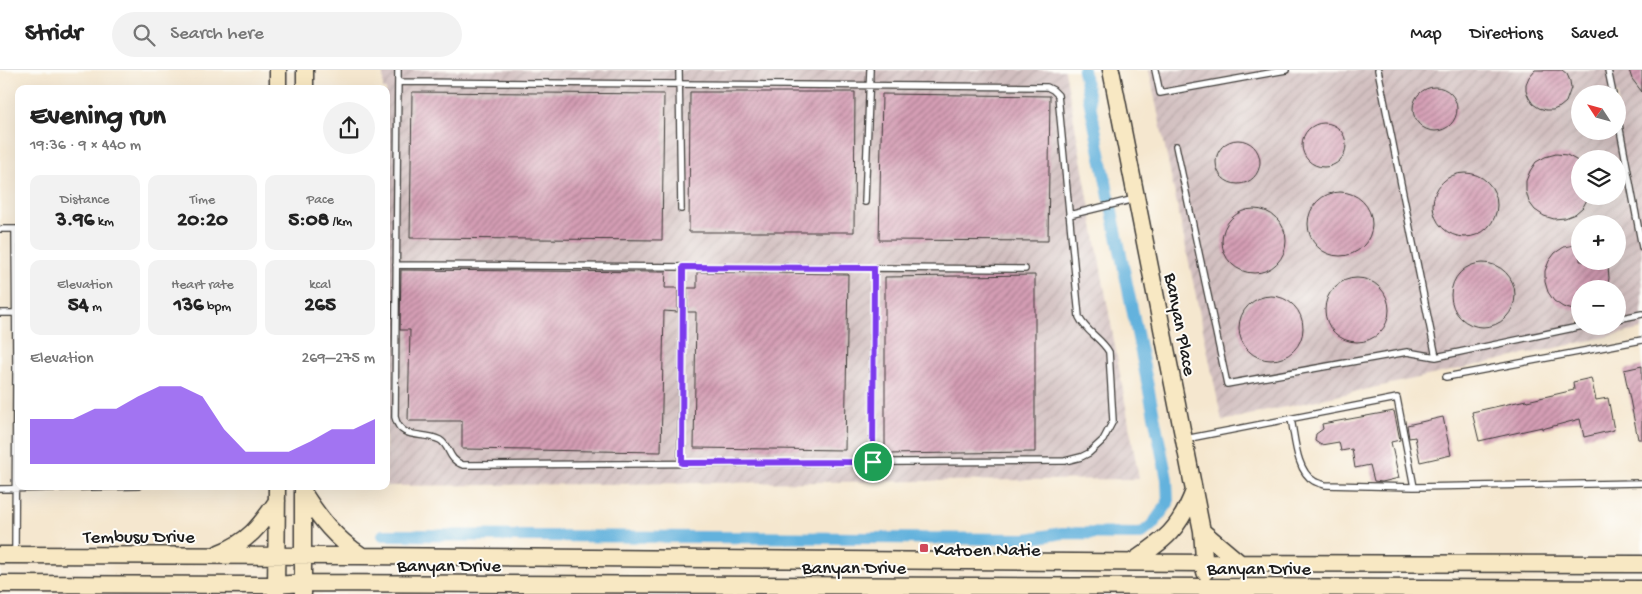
<!DOCTYPE html>
<html lang="en">
<head>
<meta charset="utf-8">
<style>
	:root { --surface:#fff; --page:#f2f2f2; --text:#222; --muted:#767676; --line:#e0e0e0; --accent:#7c3aed }
	body { margin:0; font-family:"Gochi Hand",sans-serif; background:var(--page); color:var(--text); height:100vh; display:flex; flex-direction:column; font-size:19px; white-space:nowrap }
	* { box-sizing:border-box; margin:0 }
	p { font-size:16px; color:var(--muted) }
	.icon { flex:none; width:28px; height:28px; fill:none; stroke:currentColor; stroke-width:2; stroke-linecap:round; stroke-linejoin:round }
	.map { position:relative; flex:1; overflow:hidden }
	.details { position:absolute; left:15px; top:15px; width:375px; height:405px; display:flex; flex-direction:column; background:var(--surface); border-radius:10px; box-shadow:0 5px 20px #0002 }
	.details>* { flex:none }
	.needle { width:32px; rotate:306deg }
	.fabs { position:absolute; left:1571px; top:15px; display:grid; gap:10px }
	.fabs a { display:grid; place-items:center; width:55px; height:55px; border-radius:50%; background:var(--surface); box-shadow:0 5px 20px #0002; font-size:25px }
	.pin { position:absolute; display:grid; place-items:center; width:42px; height:42px; color:#fff; margin:-21px; border:2px solid #fff; border-radius:50%; box-shadow:0 1px 5px #0007 }
	.round { display:grid; place-items:center; flex:none; width:52px; height:52px; border-radius:26px; background:var(--page) }
	.head { display:flex; align-items:center; justify-content:space-between; height:85px; padding:0 15px }
	h1 { font-size:28px; font-weight:800; line-height:38px }
	.metrics { display:grid; grid-template-columns:repeat(3,1fr); gap:8px; height:85px; padding:5px 15px }
	.metrics div { display:grid; align-content:center; border-radius:10px; background:var(--page); text-align:center }
	.metrics b { font-size:21px; font-weight:800 }
	.metrics small { font-size:14px; font-weight:400 }
	.metrics p { font-size:14px }
	.chart { height:140px; padding:10px 15px }
	.chart p { display:flex; justify-content:space-between }
	.chart svg { width:100%; height:90px; margin-top:5px; fill:var(--accent); opacity:.7 }
	header { display:flex; align-items:center; gap:30px; box-sizing:border-box; height:70px; padding:0 25px; background:var(--surface); border-bottom:1px solid var(--line) }
	header strong { font-size:24px }
	nav { display:flex; gap:28px; margin-inline-start:auto; font-size:18px }
	.search { width:350px; height:45px; background:var(--page); display:flex; align-items:center; gap:12px; box-sizing:border-box; padding:0 18px; border-radius:28px; color:var(--muted); font-size:19px }
	.map>svg:first-child { display:block }
	.industrial { fill:url(#industrial-furrows); fill-rule:evenodd }
	.lines { fill:none; stroke-linecap:round; stroke-linejoin:round }
	.canal { stroke:#63b2dd; stroke-width:12 }
	.building { fill:url(#building-hatch) }
	.lane-casing { stroke:#3d3a37; stroke-width:8 }
	.secondary-casing { stroke:#3d3a37; stroke-width:19 }
	.lane { stroke:#fff; stroke-width:5.5 }
	.secondary { stroke:#f8e8c3; stroke-width:16 }
	.route-casing { stroke:#fff; stroke-width:10 }
	.route { stroke:#7c3aed; stroke-width:6 }
	.poi-dot { fill:#d1495b; stroke:#fdfcf7; stroke-width:2 }
	.labels { text-anchor:middle; stroke-width:4; stroke-linejoin:round; paint-order:stroke }
	.street-label { font-size:19px; fill:#1c1c1c; stroke:#fdfcf7 }
	.poi-label { font-size:19px; fill:#1c1c1c; stroke:#fdfcf7; text-anchor:start }
</style>
</head>
<body>
<header>
<strong>Stridr</strong>
<div class="search"><svg class="icon" aria-label="search" viewBox="0 0 24 24"><circle cx="10" cy="10" r="6"/><path d="M15 15l6 6"/></svg>Search here</div>
<nav><a>Map</a><a>Directions</a><a>Saved</a></nav>
</header>
<div class="map">
<svg width="1642" height="524" viewBox="0 0 1642 524">
	<defs>
		<pattern id="industrial-furrows" width="10" height="10" patternUnits="userSpaceOnUse" patternTransform="scale(1.25)"><rect width="10" height="10" fill="#d2bfc0"/><path d="M-1 1l2-2M0 10L10 0M9 11l2-2" fill="none" stroke="#b4a4a4"/></pattern>
		<pattern id="building-hatch" width="6" height="6" patternUnits="userSpaceOnUse" patternTransform="scale(1.25)"><rect width="6" height="6" fill="#d49db4"/><path d="M-1 1l2-2M0 6l6-6M5 7l2-2" fill="none" stroke="#ab7f92"/></pattern>
	</defs>
	<rect width="100%" height="100%" fill="#fdfcf7"/>
	<filter id="ink" filterUnits="userSpaceOnUse"><feTurbulence type="fractalNoise" baseFrequency=".02" numOctaves="2"/><feDisplacementMap in="SourceGraphic" scale="10" xChannelSelector="R" yChannelSelector="G"/><feConvolveMatrix kernelMatrix="1 2 1 2 8 2 1 2 1" color-interpolation-filters="sRGB"/></filter>
	<filter id="wash" filterUnits="userSpaceOnUse"><feTurbulence type="fractalNoise" baseFrequency=".0096" numOctaves="4" result="noise"/><feDisplacementMap in="SourceGraphic" scale="20" xChannelSelector="R" yChannelSelector="G"/><feGaussianBlur stdDeviation="1.12" result="paint"/><feColorMatrix in="noise" values="0 0 0 0 0 0 0 0 0 0 0 0 0 0 0 0 0 1.4 0 .05"/><feComposite in="paint" operator="in"/></filter>
	<g filter="url(#wash)">
		<rect width="100%" height="100%" fill="#f5e7cf"/>
		<path class="industrial" d="M383 0H1065L1139 409 386 416V19H383Z
			M1149 0H1642V259L1222 351ZM1580 24H1618V61H1580ZM1580 89H1618V126H1580ZM1580 154H1618V191H1580ZM1580 219H1618V256H1580Z"/>
		<g class="lines">
			<path class="canal" d="M383 465 1028 469 1062 463 1141 464 1153 454 1168 433 1167 409 1083 0"/>
		</g>
		<g id="blocks">
			<path class="building" d="M1535 0H1562L1567 4 1570 11 1571 18 1566 32 1560 37 1553 40H1546L1539 38 1533 34 1529 28 1526 21V14L1529 7Z
				M1629 0H1642V22L1632 9Z
				M1413 39a22 22 0 1 1 44 0a22 22 0 1 1-44 0Z
				M412 22 664 24 662 170 410 168Z
				M690 22H855L854 162H689Z
				M882 24 1050 26 1048 171 879 170Z
				M1302 75a22 22 0 1 1 44 0a22 22 0 1 1-44 0Z
				M1216 92a22 22 0 1 1 44 0a22 22 0 1 1-44 0Z
				M1556 84 1567 85 1576 90 1580 93V126H1589L1583 137 1575 144 1565 148 1554 149 1544 146 1535 140 1529 132 1526 121V111L1530 101 1536 92 1545 87Z
				M1433 135a32 32 0 1 1 64 0a32 32 0 1 1-64 0Z
				M1308 154a32 32 0 1 1 64 0a32 32 0 1 1-64 0Z
				M1222 171a32 32 0 1 1 64 0a32 32 0 1 1-64 0Z
				M1575 175H1580V191H1605L1608 197 1609 208 1607 219H1580V239L1573 240 1563 237 1554 231 1548 222 1545 212V201L1549 191 1555 183 1564 177Z
				M1451 225a32 32 0 1 1 64 0a32 32 0 1 1-64 0Z
				M401 200 666 202 665 218H678V242L664 241 661 382 462 379V351H408L410 260H400Z
				M697 202 848 204 845 380 694 378 696 242H687V218H697Z
				M1035 205V382L885 384V207Z
				M1325 240a32 32 0 1 1 64 0a32 32 0 1 1-64 0Z
				M1239 258a32 32 0 1 1 64 0a32 32 0 1 1-64 0Z
				M1642 296V369H1638L1624 300Z
				M1591 308 1596 330 1608 328 1614 360 1584 367 1580 349 1542 359V357L1479 371 1472 342 1526 330 1527 331 1574 320 1573 312Z
				M1394 341 1400 370 1391 372 1399 408 1382 412 1374 411 1370 395 1355 398 1352 379 1341 381 1339 372 1321 375 1315 371 1316 364 1323 359 1322 354Z
				M1443 347 1451 385 1420 392 1415 367 1409 368 1407 355Z"/>
		</g>
	</g>
	<g filter="url(#ink)">
		<use href="#blocks" fill-opacity="0" stroke="#3d3a37" stroke-width="1"/>
		<g class="lines">
			<g class="lane-casing">
				<path id="lane" d="M398 0 395 347C401 371 421 361 440 370 451 377 447 389 463 395L1065 391 1081 387 1089 383 1103 370 1113 351 1109 282C1101 268 1086 262 1079 247L1058 25 1053 20 1047 17 398 12
					M679 0 681 139
					M1155 0 1160 23 1286 0
					M1378 0 1436 287
					M1608 0 1613 24
					M1618 49 1642 177
					M1176 76 1227 314 1407 282 1436 287 1583 256
					M865 132 870 0
					M1069 145 1135 129
					M0 159H15
					M396 195 1025 199
					M0 243H16
					M1618 249 1642 244
					M1446 307 1642 270
					M1291 349C1295 367 1296 401 1314 411 1317 413 1322 414 1325 415L1414 417 1642 413
					M1185 369 1397 328 1414 417
					M873 392 874 198
					M681 393 683 197
					M0 419 138 416
					M15 483 16 298 15 159H19"/>
			</g>
			<g class="secondary-casing">
				<path id="secondary" d="M1111 0 1202 461 1205 502
					M278 19V0
					M305 19V0
					M303 422C320 449 335 468 362 486
					M1202 461 1240 493
					M219 483C248 472 260 456 277 431
					M0 485 362 486 1205 493 1642 494
					M1132 492C1166 469 1179 460 1194 421
					M0 514 276 515 303 513 1642 519
					M276 524 277 416
					M303 524V416"/>
			</g>
			<use href="#lane" class="lane"/>
			<use href="#secondary" class="secondary"/>
		</g>
	</g>
	<g class="lines" filter="url(#ink)">
		<g class="route-casing">
			<path id="route" d="M683 197 874 198 873 392 682 393Z"/>
		</g>
		<use href="#route" class="route"/>
	</g>
	<rect class="poi-dot" x="919" y="473" width="10" height="10" rx="2.5"/>
	<g class="labels">
		<g class="street-label">
			<text transform="translate(1182 254) rotate(79)" y="7">Banyan Place</text>
			<text x="139" y="472">Tembusu Drive</text>
			<text x="449" y="501">Banyan Drive</text>
			<text x="854" y="503">Banyan Drive</text>
			<text x="1259" y="504">Banyan Drive</text>
		</g>
		<g class="poi-label">
			<text x="934" y="485">Katoen Natie</text>
		</g>
	</g>
</svg>
<div class="fabs">
<a><svg class="needle" viewBox="-14 -14 28 28"><path d="M0-13l5 13h-10z" fill="#e53935"/><path d="M0 13l5-13h-10z" fill="#767676"/></svg></a>
<a><svg class="icon" aria-label="layers" viewBox="0 0 24 24"><path d="M12 4l9 5-9 5-9-5zM3 14l9 5 9-5"/></svg></a>
<a>+</a>
<a>−</a>
</div>
<div class="pin" style="left:873px;top:392px;background:#1e9e55"><svg class="icon" aria-label="arrive" viewBox="0 0 24 24"><path d="M6 21V4h12l-3 4 3 4H6"/></svg></div>
<section class="details">
<div class="head"><div><h1>Evening run</h1><p>19:36 · 9 × 440 m</p></div><a class="round"><svg class="icon" aria-label="share" viewBox="0 0 24 24"><path d="M12 15V3M7 8l5-5 5 5M5 13v7h14v-7"/></svg></a></div>
<div class="metrics">
<div><p>Distance</p><b>3.96<small> km</small></b></div>
<div><p>Time</p><b>20:20</b></div>
<div><p>Pace</p><b>5:08<small> /km</small></b></div>
</div>
<div class="metrics">
<div><p>Elevation</p><b>54<small> m</small></b></div>
<div><p>Heart rate</p><b>136<small> bpm</small></b></div>
<div><p>kcal</p><b>265</b></div>
</div>
<div class="chart"><p><span>Elevation</span>269–275 m</p>
<svg viewBox="0 0 160 44" preserveAspectRatio="none"><path d="M0 44V22L10 22L20 22L30 17L40 17L50 11L60 6L70 6L80 11L90 27L100 38L110 38L120 38L130 33L140 27L150 27L160 22V44z"/></svg>
</div>
</section>
</div>
</body>
</html>
